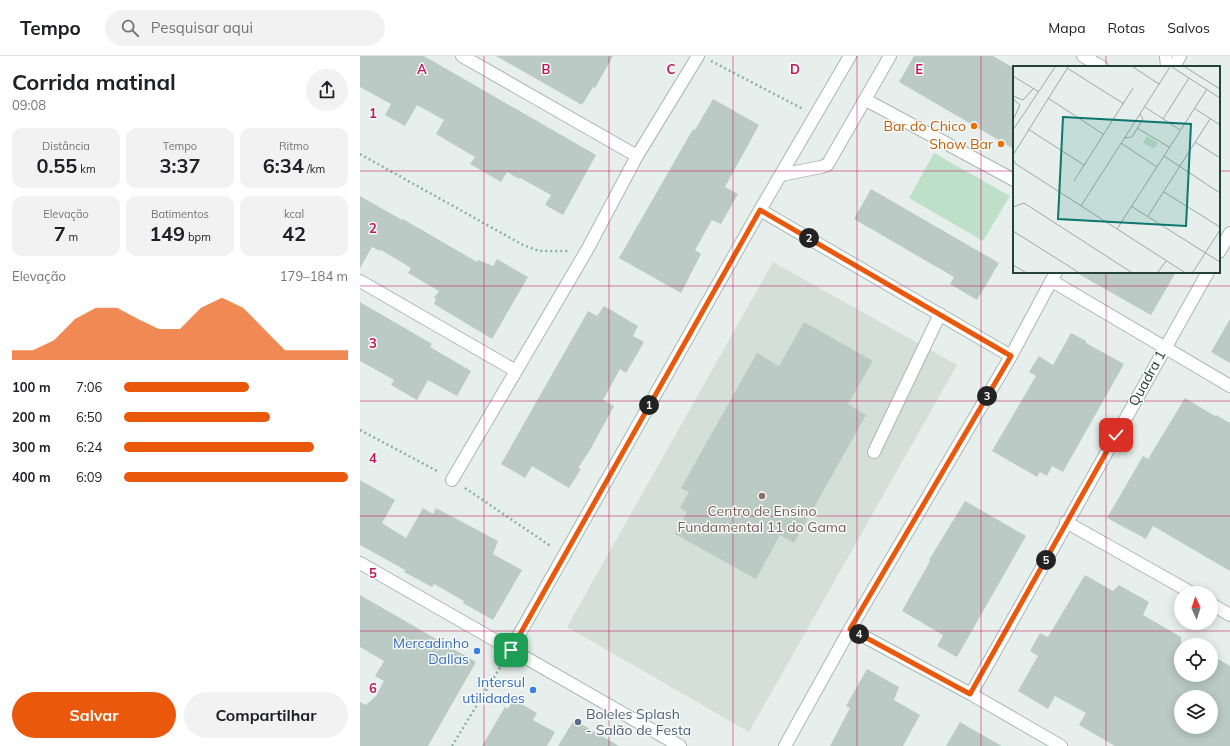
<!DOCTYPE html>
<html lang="pt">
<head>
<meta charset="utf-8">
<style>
	:root { --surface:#fff; --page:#f2f2f2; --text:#202124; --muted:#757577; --line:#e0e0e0; --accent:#ea580c }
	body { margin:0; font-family:Mulish,sans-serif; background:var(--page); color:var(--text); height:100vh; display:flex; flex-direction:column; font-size:15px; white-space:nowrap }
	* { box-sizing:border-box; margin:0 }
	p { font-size:13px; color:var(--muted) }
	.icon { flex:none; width:22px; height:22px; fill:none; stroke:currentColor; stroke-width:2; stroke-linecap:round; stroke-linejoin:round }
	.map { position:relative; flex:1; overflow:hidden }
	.sheet { display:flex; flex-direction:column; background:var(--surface); width:360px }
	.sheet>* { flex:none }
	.needle { width:26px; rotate:357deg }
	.tools { position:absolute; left:814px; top:530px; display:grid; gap:8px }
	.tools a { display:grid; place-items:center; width:44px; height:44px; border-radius:50%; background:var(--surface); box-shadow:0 2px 10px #0003; font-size:20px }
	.pin { position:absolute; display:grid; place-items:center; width:34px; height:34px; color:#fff; margin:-17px; border-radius:8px; box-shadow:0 2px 6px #0006 }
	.km { position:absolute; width:20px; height:20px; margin:-10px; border-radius:50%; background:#222; color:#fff; font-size:11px; line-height:20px; text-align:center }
	.round { display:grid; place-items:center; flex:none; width:42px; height:42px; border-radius:21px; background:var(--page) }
	.headline { display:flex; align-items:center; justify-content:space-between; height:68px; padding:0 12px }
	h1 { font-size:22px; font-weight:700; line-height:30px }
	.figures { display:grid; grid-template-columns:repeat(3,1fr); gap:6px; height:68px; padding:4px 12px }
	.figures div { display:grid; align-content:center; border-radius:10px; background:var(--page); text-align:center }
	.figures b { font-size:20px; font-weight:700 }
	.figures small { font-size:11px; font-weight:400 }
	.figures p { font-size:11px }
	.chart { height:112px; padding:8px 12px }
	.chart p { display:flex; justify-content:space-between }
	.chart svg { width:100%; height:72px; margin-top:4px; fill:var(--accent); opacity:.7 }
	.cta { display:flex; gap:8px; margin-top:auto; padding:8px 12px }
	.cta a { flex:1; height:46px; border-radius:24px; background:var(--accent); color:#fff; font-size:16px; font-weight:700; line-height:46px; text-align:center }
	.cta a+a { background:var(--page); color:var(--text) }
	ul { padding:0 12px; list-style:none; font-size:13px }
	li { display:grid; grid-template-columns:64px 48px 1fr; align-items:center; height:30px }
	li i { height:10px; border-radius:5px; background:var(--accent) }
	header { display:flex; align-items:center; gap:24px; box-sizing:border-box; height:56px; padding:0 20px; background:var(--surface); border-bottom:1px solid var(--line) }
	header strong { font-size:19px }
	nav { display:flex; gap:22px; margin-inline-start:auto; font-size:14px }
	.search { width:280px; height:36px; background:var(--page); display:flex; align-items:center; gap:10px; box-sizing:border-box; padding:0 14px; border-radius:22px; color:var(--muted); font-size:15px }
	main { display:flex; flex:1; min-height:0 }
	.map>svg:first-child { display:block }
	.built { fill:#d4dfda }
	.pitch { fill:#bfe0c8 }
	.building { fill:#bbcac4; fill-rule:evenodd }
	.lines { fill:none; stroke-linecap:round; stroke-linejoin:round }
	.minor-casing { stroke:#a8b8b2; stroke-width:14 }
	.path { stroke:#86b3a5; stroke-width:2.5; stroke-dasharray:2 3; stroke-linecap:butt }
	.minor { stroke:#fff; stroke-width:12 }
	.route-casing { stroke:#fff; stroke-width:8 }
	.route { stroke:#ea580c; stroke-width:5 }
	.grid { fill:none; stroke:#c2185b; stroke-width:1; stroke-opacity:0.55 }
	.food-dot { fill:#e8710a; stroke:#f7fbf9; stroke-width:1.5 }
	.education-dot { fill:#8d6e63; stroke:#f7fbf9; stroke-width:1.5 }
	.shop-dot { fill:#3f7fe0; stroke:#f7fbf9; stroke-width:1.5 }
	.service-dot { fill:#5c6f8a; stroke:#f7fbf9; stroke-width:1.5 }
	.labels { text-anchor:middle; stroke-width:3; stroke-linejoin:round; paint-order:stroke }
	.food-label { font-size:14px; fill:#c56008; stroke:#f7fbf9; text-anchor:end }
	.street-label { font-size:14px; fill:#24423a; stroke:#f7fbf9 }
	.education-label { font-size:14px; fill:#785e54; stroke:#f7fbf9 }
	.shop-label { font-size:14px; fill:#366cbe; stroke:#f7fbf9; text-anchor:end }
	.service-label { font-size:14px; fill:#4e5e75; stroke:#f7fbf9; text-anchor:start }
	.inset-road { fill:none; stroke:#98aaa4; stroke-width:1 }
	.view { fill:#0f766e; fill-opacity:0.15; stroke:#0f766e; stroke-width:2 }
	.inset-edge { fill:none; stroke:#24423a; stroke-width:2 }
	.grid-label { font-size:13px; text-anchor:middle; font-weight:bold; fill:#c2185b; stroke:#f7fbf9; stroke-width:3; stroke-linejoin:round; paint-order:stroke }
</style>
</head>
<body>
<header>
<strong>Tempo</strong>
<div class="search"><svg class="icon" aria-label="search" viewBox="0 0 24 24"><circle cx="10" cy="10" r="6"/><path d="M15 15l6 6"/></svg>Pesquisar aqui</div>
<nav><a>Mapa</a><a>Rotas</a><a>Salvos</a></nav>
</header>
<main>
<section class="sheet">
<div class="headline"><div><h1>Corrida matinal</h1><p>09:08</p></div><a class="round"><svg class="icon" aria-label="share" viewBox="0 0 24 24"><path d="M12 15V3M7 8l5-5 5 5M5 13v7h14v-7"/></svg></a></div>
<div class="figures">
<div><p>Distância</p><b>0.55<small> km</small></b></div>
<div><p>Tempo</p><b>3:37</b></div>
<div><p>Ritmo</p><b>6:34<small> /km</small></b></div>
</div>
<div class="figures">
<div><p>Elevação</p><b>7<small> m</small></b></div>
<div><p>Batimentos</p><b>149<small> bpm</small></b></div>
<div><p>kcal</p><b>42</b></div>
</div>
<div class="chart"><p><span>Elevação</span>179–184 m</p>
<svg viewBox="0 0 160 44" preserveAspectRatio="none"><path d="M0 44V38L10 38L20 32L30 19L40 12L50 12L60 19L70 25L80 25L90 12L100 6L110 12L120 25L130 38L140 38L150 38L160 38V44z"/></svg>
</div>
<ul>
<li><b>100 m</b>7:06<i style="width:56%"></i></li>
<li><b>200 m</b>6:50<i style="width:65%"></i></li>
<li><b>300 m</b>6:24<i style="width:85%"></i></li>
<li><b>400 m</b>6:09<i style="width:100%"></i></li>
</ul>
<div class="cta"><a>Salvar</a><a>Compartilhar</a></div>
</section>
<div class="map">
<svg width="870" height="690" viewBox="0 0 870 690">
	<rect width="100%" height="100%" fill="#e6efeb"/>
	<path class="built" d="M413 206 597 309 389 676 207 571Z"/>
	<path class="pitch" d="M574 97 650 140 623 185 549 142Z"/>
	<path class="building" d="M0 0H64L236 99 203 159 185 149 191 139 160 122 159 123 147 116 141 126 110 108 115 101 76 78 84 64 57 49 45 70 25 59 31 48 0 31Z
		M136 0H253L235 32 233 31 222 49Z
		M554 0H633L654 12V93L539 26Z
		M353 43 399 69 365 131 378 138 361 168 352 164 335 194 341 198 321 237 259 202 333 73 335 74Z
		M511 133 639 207 617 244 590 228 594 221 494 163Z
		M0 140 42 164 43 163 117 206 118 204 133 210 137 203 168 221 132 283 74 248 76 243 74 242 79 235 48 217 51 212 21 194 20 195 12 191 0 212Z
		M715 216H816L791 259Z
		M0 246 72 288 70 291 111 315 97 340 68 324 57 344 31 329 34 324 0 305Z
		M244 250 278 270 273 280 284 286 266 317 260 313 243 344 254 350 230 394 218 412 221 413 209 432 172 410 165 422 141 408 228 255 237 260Z
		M870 263V307L851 296Z
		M444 266 513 305 488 348 506 359 434 487 420 479 396 523 315 478 327 456 320 452 329 436 321 432 397 297 419 310Z
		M711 277 726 285V287L764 308 703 416 692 410 687 420 680 416 677 421 632 395 676 320 669 316 679 300 693 309Z
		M825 342 855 360 856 359 870 367V515L793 470 786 483 747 462 783 400 788 403Z
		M0 424 35 444 22 467 46 482 63 452 73 458 76 452 138 485 133 498 162 514 133 564 103 547 104 545 74 528 72 531 44 516 45 514 0 489Z
		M605 445 666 480 597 601 577 590 583 579 542 555 570 505 569 504Z
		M725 519 753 535 759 529 789 546 783 559 821 581V619H851V599L870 610V690H755L719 669 726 657 695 640 688 653 658 635 678 600 670 595 680 577 688 581ZM821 641H851V671H821Z
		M0 539 116 606 68 690H0V646L6 649 16 640 24 625 15 620 24 605 0 591Z
		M507 613 539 631 534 644 560 659 543 690H470L490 652 486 650Z
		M153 643 177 657 173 664 195 676 187 690H122L145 651 148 653Z
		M214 664 259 690H198Z
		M600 666 610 672 642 690H586Z"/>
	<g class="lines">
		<g class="minor-casing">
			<path id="minor" d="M102 0 277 100
				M723 0 742 11
				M806 0 807 11
				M814 11 820 0
				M506 44 654 124
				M421 119 461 111 467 109 469 106 530 0
				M400 154 651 300
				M859 196 870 177
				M0 225 156 315
				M692 225 870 330
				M514 396 580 258
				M92 424 227 194 277 100 338 0
				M706 466 832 537
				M0 507 320 690
				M851 548 870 559
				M490 573 611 638 701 690
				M151 593 400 154 490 0
				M611 638 848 216
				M425 690 490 573 651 300 696 216"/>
		</g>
		<path class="path" d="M351 5 443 53
			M0 98 163 189 179 195H208
			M0 374 79 416
			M105 432 192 491
			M92 690 144 605"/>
		<use href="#minor" class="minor"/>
	</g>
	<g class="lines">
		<g class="route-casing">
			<path id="route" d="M151 594 400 154 651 300 490 573 610 638 756 379"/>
		</g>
		<use href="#route" class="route"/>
	</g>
	<path class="grid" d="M124 0V690M249 0V690M373 0V690M497 0V690M621 0V690M746 0V11M0 115H654M859 115H870M746 216V690M0 230H870M0 345H870M0 460H870M0 575H870"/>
	<g class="food-dot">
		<circle cx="614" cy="70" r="4"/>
		<circle cx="641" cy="88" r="4"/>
	</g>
	<circle class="education-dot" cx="402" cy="440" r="4"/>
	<g class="shop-dot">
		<circle cx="117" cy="595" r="4"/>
		<circle cx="173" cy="634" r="4"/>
	</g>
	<circle class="service-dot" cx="218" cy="666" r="4"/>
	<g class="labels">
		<g class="food-label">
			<text x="606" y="75">Bar do Chico</text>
			<text x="633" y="93">Show Bar</text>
		</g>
		<g class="street-label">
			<text transform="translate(787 322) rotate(-61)" y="5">Quadra 1</text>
		</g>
		<g class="education-label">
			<text x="402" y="460">Centro de Ensino<tspan x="402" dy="16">Fundamental 11 do Gama</tspan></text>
		</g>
		<g class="shop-label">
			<text x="109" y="592">Mercadinho<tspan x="109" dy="16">Dallas</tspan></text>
			<text x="165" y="631">Intersul<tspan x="165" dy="16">utilidades</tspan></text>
		</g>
		<g class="service-label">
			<text x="226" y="663">Boleles Splash<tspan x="226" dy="16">- Salão de Festa</tspan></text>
		</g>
	</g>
	<g transform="translate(653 10)">
		<rect width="207" height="207" fill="#e6efeb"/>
		<path d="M134 70 145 77 141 83 130 77Z" fill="#bfe0c8"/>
		<path class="inset-road" d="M120 1 146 18M159 1 207 32M172 1 207 23M54 2 111 38M0 10 26 26M0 30 10 34 20 23M35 32 90 68M0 33 7 39 0 54M132 41 167 64M181 42 207 59M150 53 176 12M124 62 156 81M15 63 71 99M0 64 42 1M111 72 119 71 130 53 127 48M182 76 207 92M108 77 144 101M0 89 55 1M151 90 207 127M0 93 3 98 171 206M61 115 120 22M151 126 207 161M68 140 157 1M118 140 207 196M0 141 11 137 118 206M135 150 197 53M104 163 194 23M0 165 65 206M0 199 12 206M145 206 153 195M180 206 207 164"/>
		<path class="view" d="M50 51 178 58 173 160 45 153Z"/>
		<rect width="207" height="207" class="inset-edge"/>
	</g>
	<g class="grid-label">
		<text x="62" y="18">A</text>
		<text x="186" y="18">B</text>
		<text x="311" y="18">C</text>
		<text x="435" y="18">D</text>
		<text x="559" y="18">E</text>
		<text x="13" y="62">1</text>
		<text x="13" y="177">2</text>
		<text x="13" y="292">3</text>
		<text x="13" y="407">4</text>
		<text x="13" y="522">5</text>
		<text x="13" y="637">6</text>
	</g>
</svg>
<div class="tools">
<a><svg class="needle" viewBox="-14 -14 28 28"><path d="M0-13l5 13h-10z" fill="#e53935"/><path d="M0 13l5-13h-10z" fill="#757577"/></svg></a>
<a><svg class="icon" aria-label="locate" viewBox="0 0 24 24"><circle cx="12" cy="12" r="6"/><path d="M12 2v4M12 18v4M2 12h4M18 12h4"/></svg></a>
<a><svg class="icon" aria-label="layers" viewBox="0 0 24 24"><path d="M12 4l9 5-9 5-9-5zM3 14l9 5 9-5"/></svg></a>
</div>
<div class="pin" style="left:151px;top:594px;background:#1e9e55"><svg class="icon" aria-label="arrive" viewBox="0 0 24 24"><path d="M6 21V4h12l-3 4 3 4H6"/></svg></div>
<div class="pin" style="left:756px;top:379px;background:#d93025"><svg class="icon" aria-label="check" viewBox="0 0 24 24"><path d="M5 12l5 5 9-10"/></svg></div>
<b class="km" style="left:289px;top:349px">1</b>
<b class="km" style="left:449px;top:182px">2</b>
<b class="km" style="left:627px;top:340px">3</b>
<b class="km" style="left:499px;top:578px">4</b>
<b class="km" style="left:686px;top:504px">5</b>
</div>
</main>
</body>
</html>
